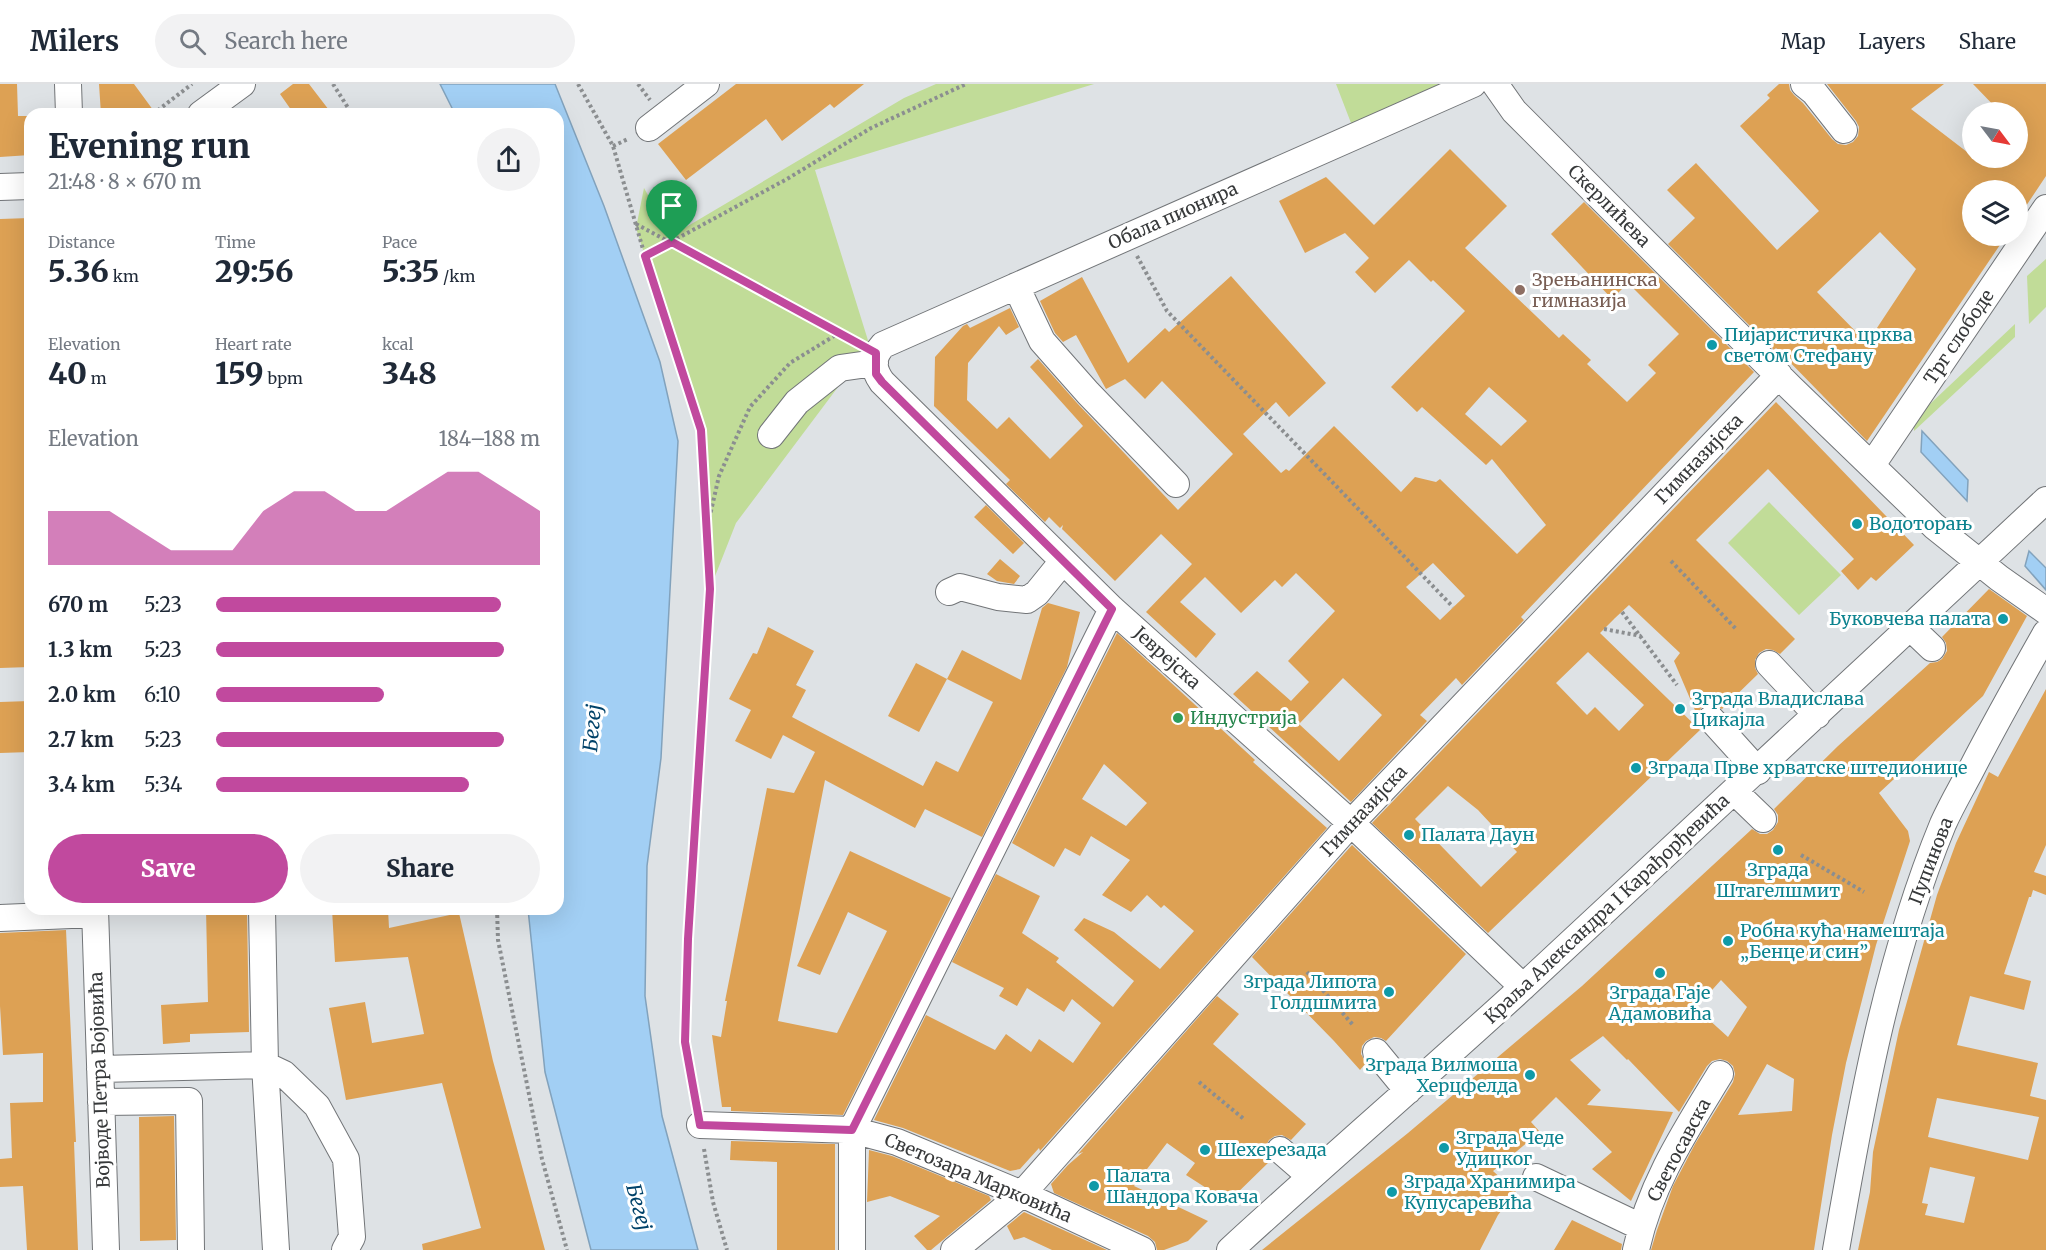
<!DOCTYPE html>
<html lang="en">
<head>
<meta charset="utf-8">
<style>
	:root { --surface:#fff; --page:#f2f2f3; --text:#1f2937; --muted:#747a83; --line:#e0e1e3; --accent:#c1499e }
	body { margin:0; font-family:Merriweather,serif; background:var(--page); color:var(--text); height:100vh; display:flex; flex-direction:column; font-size:22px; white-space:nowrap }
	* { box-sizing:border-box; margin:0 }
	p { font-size:20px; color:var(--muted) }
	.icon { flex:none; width:33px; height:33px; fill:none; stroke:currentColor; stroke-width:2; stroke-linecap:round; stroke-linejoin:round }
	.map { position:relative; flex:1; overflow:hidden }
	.panel { position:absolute; left:24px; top:24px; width:540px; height:807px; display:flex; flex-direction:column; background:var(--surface); border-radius:18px; box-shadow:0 6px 24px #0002 }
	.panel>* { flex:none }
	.needle { width:39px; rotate:122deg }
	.tools { position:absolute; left:1962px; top:18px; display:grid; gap:12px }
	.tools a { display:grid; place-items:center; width:66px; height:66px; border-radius:50%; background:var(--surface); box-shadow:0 6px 24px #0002; font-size:30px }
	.pin { position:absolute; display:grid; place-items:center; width:51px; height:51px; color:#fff; margin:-62px -26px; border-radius:50% 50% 50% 0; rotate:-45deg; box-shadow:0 0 6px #0007 }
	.pin .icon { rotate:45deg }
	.round { display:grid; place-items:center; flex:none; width:63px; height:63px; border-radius:32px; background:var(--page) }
	.summary { display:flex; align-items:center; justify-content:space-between; height:102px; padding:0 24px }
	h1 { font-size:33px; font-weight:800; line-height:45px }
	.stats { display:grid; grid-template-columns:repeat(3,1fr); gap:9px; height:102px; padding:6px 24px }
	.stats div { display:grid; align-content:center }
	.stats b { font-size:30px; font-weight:800 }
	.stats small { font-size:16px; font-weight:400 }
	.stats p { font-size:16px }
	.chart { height:168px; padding:12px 24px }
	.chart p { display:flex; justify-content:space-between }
	.chart svg { width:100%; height:108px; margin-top:6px; fill:var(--accent); opacity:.7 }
	.button { display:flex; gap:12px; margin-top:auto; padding:12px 24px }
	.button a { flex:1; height:69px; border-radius:36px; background:var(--accent); color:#fff; font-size:24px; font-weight:800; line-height:69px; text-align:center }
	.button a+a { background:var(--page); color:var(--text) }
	ul { padding:0 24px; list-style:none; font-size:20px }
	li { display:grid; grid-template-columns:96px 72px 1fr; align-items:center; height:45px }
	li i { height:15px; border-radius:8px; background:var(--accent) }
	header { display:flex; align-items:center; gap:36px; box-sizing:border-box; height:84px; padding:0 30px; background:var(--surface); border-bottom:2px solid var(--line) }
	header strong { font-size:28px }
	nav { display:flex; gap:33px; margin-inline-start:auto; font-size:21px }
	.search { width:420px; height:54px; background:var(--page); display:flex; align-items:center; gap:15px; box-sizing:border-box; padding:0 21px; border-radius:33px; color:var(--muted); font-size:22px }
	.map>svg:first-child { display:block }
	.green { fill:#c1dc98 }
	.water { fill:#a2cff4; stroke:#82a2bc; stroke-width:1.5 }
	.building { fill:#dda154; fill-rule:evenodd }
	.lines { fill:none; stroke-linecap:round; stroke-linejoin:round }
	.minor-casing { stroke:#727578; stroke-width:28 }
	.path { stroke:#8b8e90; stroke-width:4; stroke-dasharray:3 3; stroke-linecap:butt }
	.minor { stroke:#fff; stroke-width:26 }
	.route-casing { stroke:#fff; stroke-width:12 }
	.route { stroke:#c1499e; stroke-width:8 }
	.education-dot { fill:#8d6e63; stroke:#fff; stroke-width:2 }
	.culture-dot { fill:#0f9aa8; stroke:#fff; stroke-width:2 }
	.leisure-dot { fill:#2e9e5b; stroke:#fff; stroke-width:2 }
	.labels { text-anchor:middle; stroke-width:6; stroke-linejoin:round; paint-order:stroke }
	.street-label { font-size:18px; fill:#37393a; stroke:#fff }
	.education-label { font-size:18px; fill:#785e54; stroke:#fff; text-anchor:start }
	.culture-label { font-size:18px; fill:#0d838f; stroke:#fff; text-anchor:start }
	.leisure-label { font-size:18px; fill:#27864d; stroke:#fff; text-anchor:start }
	.water-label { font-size:20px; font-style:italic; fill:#004269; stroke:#fff }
</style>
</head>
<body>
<header>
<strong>Milers</strong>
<div class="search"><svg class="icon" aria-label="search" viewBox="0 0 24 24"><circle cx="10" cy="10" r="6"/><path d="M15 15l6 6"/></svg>Search here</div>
<nav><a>Map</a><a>Layers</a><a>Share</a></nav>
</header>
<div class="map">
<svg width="2046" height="1166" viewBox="0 0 2046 1166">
	<rect width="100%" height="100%" fill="#dee2e5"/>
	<path class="green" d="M936 0H1094L815 86 871 266 847 291 736 439 710 505 701 346 636 144 644 104 671 152 904 14Z
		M1336 0H1473L1356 52Z
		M2046 175V223L2029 240 2027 192Z
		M2015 240V253L1914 347V335Z
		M1769 418 1841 491 1799 531 1728 459Z"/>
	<path class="water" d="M440 0H555L604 122 660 278 678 357 661 674 647 782 645 912 662 1032 698 1166H591L545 988 528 825H558V30H455Z
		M1922 347 1968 396 1967 417 1921 368Z
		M2029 467 2046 484V506L2025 482Z"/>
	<path class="building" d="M0 0H17L18 32H30V71L0 73Z
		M99 0H134L156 30H101Z
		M293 0H309L332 30H294L280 10Z
		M736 0H864L834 24 830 20 782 57 766 35 686 96 658 60Z
		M1779 0H1789L1790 6 1794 11 1803 19 1832 55 1838 60 1846 61 1853 58 1858 52 1859 43 1856 37 1827 0H1944L1911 25 1984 81 1990 74H2018V28H2000L1973 0H2046V92L2018 134V106H1972V152H2006L1867 357 1776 264 1774 266 1668 160 1695 134 1667 106 1696 79 1777 166 1819 127 1740 42 1770 14 1767 11ZM1880 148 1916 185 1867 259 1817 208Z
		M1450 65 1507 122 1465 164 1559 254 1563 250 1591 276 1587 280 1627 318 1656 289 1648 281 1679 250 1628 199 1612 215 1551 150 1584 118 1754 288 1521 533 1524 536 1462 601 1456 594 1420 631 1427 637 1351 718 1233 610 1257 587 1291 617 1309 598 1288 577 1335 527 1296 489 1282 503 1275 496 1241 529 1205 493 1180 518 1216 550 1196 574 1146 528 1192 480 1161 450 1115 497 1062 445 1063 441 1060 444 1049 433 1045 438 1006 400 1010 396 934 322 935 273 963 242 967 240 970 244 1010 224 1019 243 1006 251 999 242 968 279 967 316 997 345 1009 333 1050 375 1083 342 1030 283 1038 275 1077 319 1178 426 1233 370 1162 297 1145 315 1125 295 1106 305 1076 251 1063 258 1055 249 1040 217 1082 193 1128 279 1165 244 1169 248 1231 192 1326 299 1289 333 1276 318 1243 350 1281 389 1286 385 1289 387 1334 342 1401 408 1415 393 1436 398 1440 395 1517 470 1546 441 1492 375 1486 381 1422 323 1417 328 1391 303 1465 227 1433 196 1431 198 1409 176 1375 209 1355 188 1369 174 1345 149 1305 169 1279 117 1326 93 1374 141ZM1489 303 1527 337 1501 362 1465 330ZM1433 479 1465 512 1440 536 1406 503ZM1343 594 1382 631 1339 677 1299 640Z
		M30 134V583L0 584V135Z
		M1776 318 1914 461 1876 497 1871 493 1858 506 1841 487 1854 475 1768 385 1696 456 1795 555 1780 570 1773 566 1766 565 1759 569 1755 576V584L1758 590 1722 625 1715 621H1707L1701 624 1697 631 1674 577 1680 569 1629 521 1615 534 1600 549 1700 646 1488 849 1372 739ZM1588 568 1644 621 1619 647 1595 623 1587 631 1556 599ZM1448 702 1478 726 1517 768 1481 803 1415 735Z
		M986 421 1024 459 1013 470 974 433Z
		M1000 475 1020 492 1014 500 997 497 987 490Z
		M1989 505 2027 532 1983 612 1879 709 1908 747 1910 757 1876 861 1846 979 1832 1051 1814 1166H1651L1657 1146 1673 1102 1695 1060 1733 998 1735 990 1733 982 1727 977 1720 975 1712 977 1707 982 1679 1028 1628 975 1627 976 1603 952 1570 976 1601 1006 1587 1021 1673 1028 1631 1117 1592 1085 1612 1068 1556 1013 1531 1038 1540 1048 1493 1087 1516 1108 1498 1131 1480 1166H1262L1408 1049 1582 902 1752 745 1760 750H1767L1773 746 1778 738V731L1774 725 1838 662 1930 579 1937 578 1942 575 1947 567 1946 559 1942 553ZM1721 896 1747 923 1728 953 1696 924ZM1767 980 1794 995 1792 1027 1738 1031Z
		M1048 519 1080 528 1067 583 982 753 925 725 915 744 825 696 778 937 837 949 887 847 848 828 820 891 797 882 850 767 951 814 843 1031 731 1027V1023H722L712 951 721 953 727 917H725L767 704 794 709 815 668 783 651 771 675 735 657 751 626 729 615 753 569 757 570 768 543 814 567 796 601 806 606 792 633 923 702 936 677 958 688 993 618 947 595 962 566 1021 596 1042 524Z
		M1117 549 1255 676 1253 678 1327 744 1040 1067 1039 1064 1020 1085 1010 1087 903 1044 874 1036 926 931 995 966 1006 950 1031 968 1039 955 1073 979 1101 939 1072 915 1064 928 1027 904 1017 922 999 912 1004 904 952 878 996 790 1040 812 1022 849 1059 874 1056 878 1113 923 1134 897 1074 846 1084 834 1114 848 1160 885 1194 847 1164 821 1161 824 1147 811 1131 828 1102 811 1130 776 1091 752 1080 772 1065 764 1054 783 1012 759ZM1104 680 1147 719 1126 742 1082 715Z
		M916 579 947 595 919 648 888 632Z
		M2046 605V761L2034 788 2046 792V811L2033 806 2031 813H2029L2004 890 2031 897 2024 926 1970 912 1957 961 2038 979 2030 1012 2046 1016V1166H1858L1870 1108 1873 1068 1899 946 1937 811 1956 759 1989 688 1998 693ZM1937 1014 2039 1033 2028 1076 1928 1053ZM1930 1083 1975 1093 1964 1139 1925 1131 1928 1120 1922 1119Z
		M30 617V668L0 669V618Z
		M1352 761 1466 870 1386 957 1381 954 1374 953 1366 957 1362 962 1361 970 1366 979 1360 986 1334 957 1252 873Z
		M206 825H247L249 948 190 950V958L163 960 161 921 208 918Z
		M332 825H388L389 844 459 829 493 977 545 1166H423L422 1160 481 1144 442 999 346 1016 329 924 365 918 372 959 424 950 408 873 335 878Z
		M66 846 74 1017 76 1058H74L78 1166H27L23 1102 0 1103V1075L12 1074 10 1019 43 1018V969L3 971 0 922V849Z
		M1217 912 1239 930 1213 960 1306 1040 1291 1056 1282 1051 1275 1052 1269 1056 1265 1064 1266 1070 1270 1077 1228 1118 1186 1091 1195 1079 1167 1059 1134 1102 1208 1137 1188 1157 1164 1166H1157L1155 1158 1148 1152 1054 1109 1051 1100 1068 1081 1083 1068 1078 1070Z
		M174 1032 176 1156 140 1157 139 1033Z
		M731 1057 835 1060V1166H777V1078L730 1076Z
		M869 1066 892 1072 989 1112 991 1116 931 1166H927L914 1152 940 1132 890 1112 867 1118Z
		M1024 1128 1107 1166H1052L1024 1153 1014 1156 1007 1142Z
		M1572 1136 1622 1160 1621 1166H1554Z"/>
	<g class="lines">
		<g class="minor-casing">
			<path id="minor" d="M68 0 69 30
				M1473 0 883 261C872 273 872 284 882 298L1112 525 1351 739 1523 903
				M1495 0 1514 27 1791 304 1934 442 1999 494 2046 527
				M1804 0 1814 8 1844 46
				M201 30 242 0
				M649 44 706 0
				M0 103 30 102
				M1016 202 1042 257 1088 309 1176 400
				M771 351 797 318 840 284 875 279
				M1872 381 2046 124
				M949 508 960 503 998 513 1027 516 1037 509 1063 477
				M1911 544 1932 564
				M1769 580 1817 631
				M1711 635 1758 687
				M1735 708 1763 735
				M95 825 106 1166
				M0 834 95 830
				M1376 968 1408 1007
				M100 985 265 981 262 825
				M101 1018 189 1017 191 1166
				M700 1041 852 1046 897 1058 1022 1110 1142 1166
				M1280 1066 1310 1092
				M1536 1093 1641 1143
				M276 1166 265 981 284 990 317 1022 346 1075 352 1153 345 1166
				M852 1166V1046L1112 525
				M954 1166 1022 1110 1351 739 1779 291
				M1230 1166C1327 1077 1427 991 1524 902 1699 741 1872 578 2046 416
				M1636 1166C1650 1100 1686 1046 1720 990
				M1836 1166C1861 1022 1887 876 1943 740 1951 722 1961 705 1970 688 1994 641 2020 595 2046 549"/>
		</g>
		<path class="path" d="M333 0 352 30
			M578 0 613 62 645 172 701 346 710 505 688 855 685 958 696 1019
			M638 0 650 16
			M153 30 192 0
			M613 62 628 55
			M636 140 853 257
			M645 172 787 95 871 44 966 0
			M1137 172 1167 227 1453 523
			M708 440 719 392 750 323 790 279 839 249
			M1671 477 1737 546
			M1622 528 1677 601
			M1604 545 1641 552
			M1801 771 1864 808
			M497 825 498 856 542 1075 567 1166
			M1307 888 1353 941
			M1199 998 1245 1036
			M704 1065 713 1118 727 1166"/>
		<use href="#minor" class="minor"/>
	</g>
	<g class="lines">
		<g class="route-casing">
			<path id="route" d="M672 158 876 269V290L882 298 1112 525 852 1046 700 1041 685 958 688 855 710 505 701 346 645 172Z"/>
		</g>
		<use href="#route" class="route"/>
	</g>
	<circle class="education-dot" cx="1520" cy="206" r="6"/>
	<g class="culture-dot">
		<circle cx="1712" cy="261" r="6"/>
		<circle cx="1857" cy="440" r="6"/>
		<circle cx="2003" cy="535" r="6"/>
		<circle cx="1680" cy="625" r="6"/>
		<circle cx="1636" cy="684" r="6"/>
		<circle cx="1409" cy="751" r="6"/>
		<circle cx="1778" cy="766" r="6"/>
		<circle cx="1728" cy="857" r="6"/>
		<circle cx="1660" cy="889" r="6"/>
		<circle cx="1389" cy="908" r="6"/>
		<circle cx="1530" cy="991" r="6"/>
		<circle cx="1444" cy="1064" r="6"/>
		<circle cx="1205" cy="1066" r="6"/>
		<circle cx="1094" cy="1102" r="6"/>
		<circle cx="1392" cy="1108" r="6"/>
	</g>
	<circle class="leisure-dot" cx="1178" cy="634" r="6"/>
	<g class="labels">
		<g class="street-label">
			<text transform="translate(1609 122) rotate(45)" y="6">Скерлићева</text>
			<text transform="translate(1173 132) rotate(-24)" y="6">Обала пионира</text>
			<text transform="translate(1959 253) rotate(-56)" y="6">Трг слободе</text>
			<text transform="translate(1699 375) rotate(-46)" y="6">Гимназијска</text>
			<text transform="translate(1167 574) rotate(42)" y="6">Јеврејска</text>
			<text transform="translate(1364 727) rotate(-47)" y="6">Гимназијска</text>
			<text transform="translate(1931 777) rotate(-69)" y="6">Пупинова</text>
			<text transform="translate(1607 825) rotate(-43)" y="6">Краља Александра I Карађорђевића</text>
			<text transform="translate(100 996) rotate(-92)" y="6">Војводе Петра Бојовића</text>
			<text transform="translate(1679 1066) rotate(-62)" y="6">Светосавска</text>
			<text transform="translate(978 1094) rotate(23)" y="6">Светозара Марковића</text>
		</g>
		<g class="education-label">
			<text x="1532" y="202">Зрењанинска<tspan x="1532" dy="21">гимназија</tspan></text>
		</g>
		<g class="culture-label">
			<text x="1724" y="257">Пијаристичка црква<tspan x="1724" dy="21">светом Стефану</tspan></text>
			<text x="1869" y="446">Водоторањ</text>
			<text x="1991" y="541" text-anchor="end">Буковчева палата</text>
			<text x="1692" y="621">Зграда Владислава<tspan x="1692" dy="21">Цикајла</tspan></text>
			<text x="1648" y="690">Зграда Прве хрватске штедионице</text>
			<text x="1421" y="757">Палата Даун</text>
			<text x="1778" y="792" text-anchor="middle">Зграда<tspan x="1778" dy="21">Штагелшмит</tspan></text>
			<text x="1740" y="853">Робна кућа намештаја<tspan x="1740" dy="21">„Бенце и син”</tspan></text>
			<text x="1377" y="904" text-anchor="end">Зграда Липота<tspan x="1377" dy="21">Голдшмита</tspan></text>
			<text x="1660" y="915" text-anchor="middle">Зграда Гаје<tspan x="1660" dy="21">Адамовића</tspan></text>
			<text x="1518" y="987" text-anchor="end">Зграда Вилмоша<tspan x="1518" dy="21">Херцфелда</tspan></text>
			<text x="1456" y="1060">Зграда Чеде<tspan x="1456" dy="21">Удицког</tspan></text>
			<text x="1217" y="1072">Шехерезада</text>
			<text x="1106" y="1098">Палата<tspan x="1106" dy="21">Шандора Ковача</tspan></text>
			<text x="1404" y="1104">Зграда Хранимира<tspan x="1404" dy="21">Купусаревића</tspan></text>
		</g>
		<g class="leisure-label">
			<text x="1190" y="640">Индустрија</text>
		</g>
		<g class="water-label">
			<text transform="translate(592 644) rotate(-85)" y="7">Бегеј</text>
			<text transform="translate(639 1123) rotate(75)" y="7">Бегеј</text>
		</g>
	</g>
</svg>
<div class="tools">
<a><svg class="needle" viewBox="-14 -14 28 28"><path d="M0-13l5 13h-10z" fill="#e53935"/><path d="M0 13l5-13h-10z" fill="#747a83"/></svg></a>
<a><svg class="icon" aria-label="layers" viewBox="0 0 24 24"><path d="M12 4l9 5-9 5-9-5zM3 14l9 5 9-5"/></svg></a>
</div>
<div class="pin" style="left:672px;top:158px;background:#1e9e55"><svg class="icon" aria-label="arrive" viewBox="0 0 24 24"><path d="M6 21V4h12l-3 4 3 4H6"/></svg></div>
<section class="panel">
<div class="summary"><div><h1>Evening run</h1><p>21:48 · 8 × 670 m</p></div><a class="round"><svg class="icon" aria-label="share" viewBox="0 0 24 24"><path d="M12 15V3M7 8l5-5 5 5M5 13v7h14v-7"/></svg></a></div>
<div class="stats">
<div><p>Distance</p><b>5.36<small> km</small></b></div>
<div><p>Time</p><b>29:56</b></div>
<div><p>Pace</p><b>5:35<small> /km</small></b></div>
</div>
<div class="stats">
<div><p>Elevation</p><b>40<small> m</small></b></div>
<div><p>Heart rate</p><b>159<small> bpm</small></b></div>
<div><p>kcal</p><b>348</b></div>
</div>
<div class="chart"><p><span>Elevation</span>184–188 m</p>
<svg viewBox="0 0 160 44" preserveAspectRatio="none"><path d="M0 44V22L10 22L20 22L30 30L40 38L50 38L60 38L70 22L80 14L90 14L100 22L110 22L120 14L130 6L140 6L150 14L160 22V44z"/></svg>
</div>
<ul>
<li><b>670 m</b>5:23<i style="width:88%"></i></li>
<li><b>1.3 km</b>5:23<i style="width:89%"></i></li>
<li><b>2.0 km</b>6:10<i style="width:52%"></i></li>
<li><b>2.7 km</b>5:23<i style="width:89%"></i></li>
<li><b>3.4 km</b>5:34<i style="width:78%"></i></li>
</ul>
<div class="button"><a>Save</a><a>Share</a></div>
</section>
</div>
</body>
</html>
